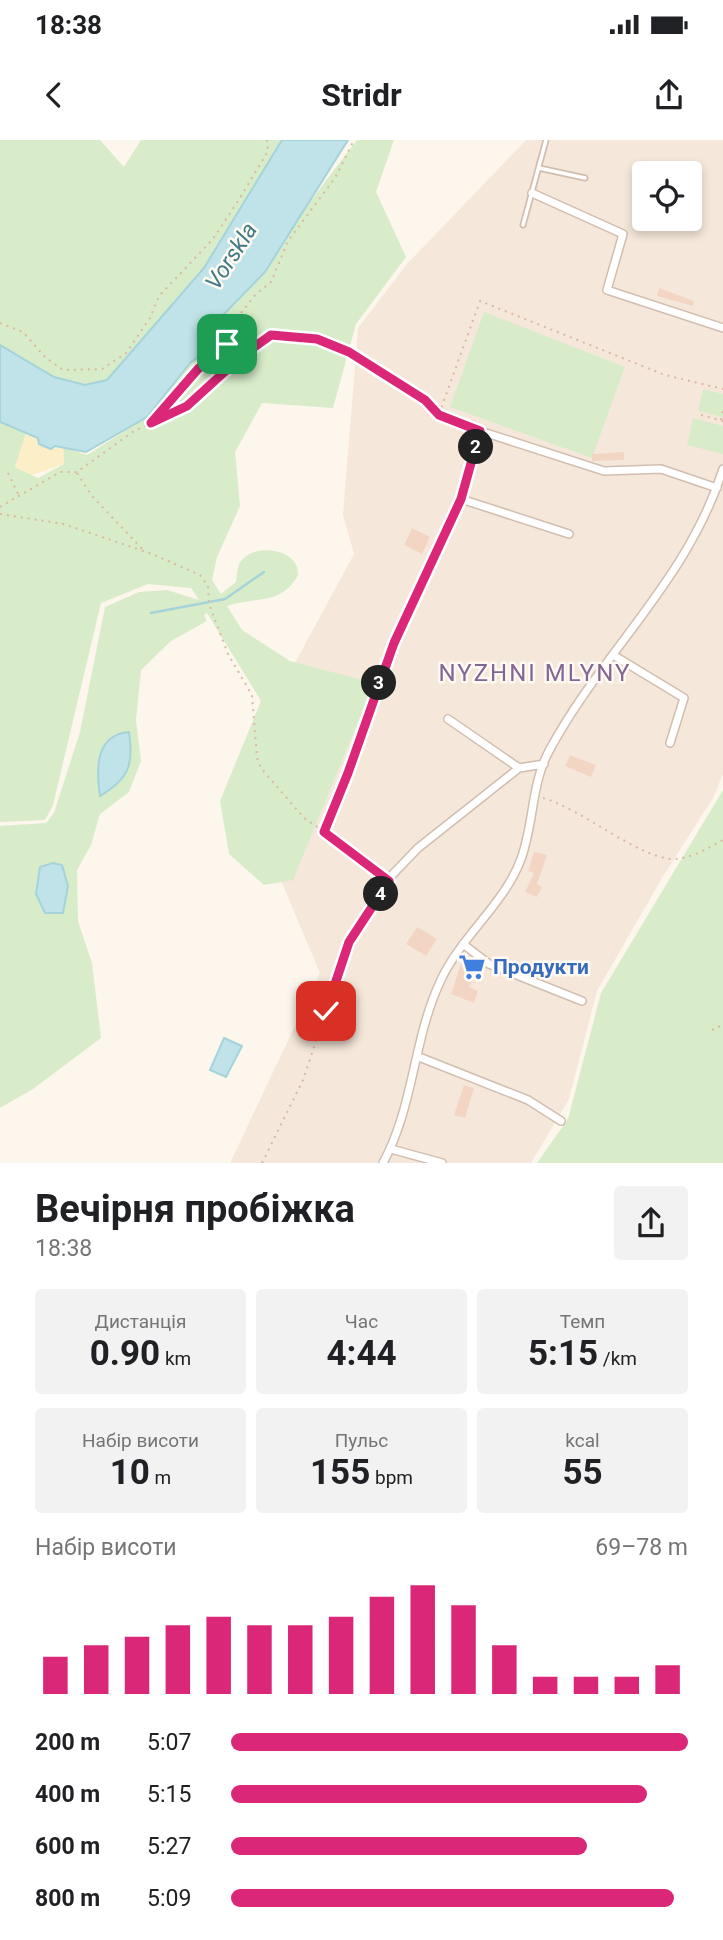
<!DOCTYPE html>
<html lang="uk">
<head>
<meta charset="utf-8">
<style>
	:root { --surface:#fff; --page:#f2f2f2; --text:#202124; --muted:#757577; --accent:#db2777 }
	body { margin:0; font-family:Roboto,sans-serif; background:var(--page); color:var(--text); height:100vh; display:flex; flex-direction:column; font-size:26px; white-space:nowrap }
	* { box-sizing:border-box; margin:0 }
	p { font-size:23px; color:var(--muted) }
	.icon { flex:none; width:38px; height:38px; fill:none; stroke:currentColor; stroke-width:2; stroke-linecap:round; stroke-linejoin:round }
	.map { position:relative; height:1023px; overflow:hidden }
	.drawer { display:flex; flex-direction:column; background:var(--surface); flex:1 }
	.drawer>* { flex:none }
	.tools { position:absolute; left:632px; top:21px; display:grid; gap:14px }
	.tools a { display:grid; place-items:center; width:70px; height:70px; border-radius:7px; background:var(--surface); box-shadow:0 4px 10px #0003; font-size:35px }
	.pin { position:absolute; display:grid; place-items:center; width:60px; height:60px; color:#fff; margin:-30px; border-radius:14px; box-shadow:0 4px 10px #0006 }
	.km { position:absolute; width:35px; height:35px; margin:-18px; border-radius:50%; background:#222; color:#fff; font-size:19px; line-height:35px; text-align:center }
	.round { display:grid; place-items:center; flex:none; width:74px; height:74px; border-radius:7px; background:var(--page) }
	.overview { display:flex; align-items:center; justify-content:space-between; height:119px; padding:0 35px }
	h1 { font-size:38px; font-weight:700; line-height:52px }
	.metrics { display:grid; grid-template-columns:repeat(3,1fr); gap:10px; height:119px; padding:7px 35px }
	.metrics div { display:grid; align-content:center; border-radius:7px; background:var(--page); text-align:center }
	.metrics b { font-size:35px; font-weight:700 }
	.metrics small { font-size:19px; font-weight:400 }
	.metrics p { font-size:19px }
	.chart { height:196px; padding:14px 35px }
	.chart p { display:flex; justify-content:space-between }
	.chart svg { width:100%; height:126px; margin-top:7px; stroke:var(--accent); stroke-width:6 }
	ul { padding:0 35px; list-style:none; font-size:23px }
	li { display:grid; grid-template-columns:112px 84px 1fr; align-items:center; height:52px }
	li i { height:18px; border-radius:9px; background:var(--accent) }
	.status { display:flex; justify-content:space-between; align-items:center; height:49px; padding:0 35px; background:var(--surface); direction:ltr }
	.status svg { height:19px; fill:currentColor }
	header { display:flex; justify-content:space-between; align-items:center; height:91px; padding:0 35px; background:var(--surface); font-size:32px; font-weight:700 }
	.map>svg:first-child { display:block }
	.residential { fill:#f5e8da; fill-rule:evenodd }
	.green { fill:#d8ecc9 }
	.sand { fill:#fcefc7 }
	.water { fill:#bfe3e8; stroke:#a5d3da; stroke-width:2 }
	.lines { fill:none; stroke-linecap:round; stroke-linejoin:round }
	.stream { stroke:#a5d3da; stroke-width:2.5 }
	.building { fill:#f3d5c3 }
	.service-casing { stroke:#d1beb0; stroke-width:7 }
	.minor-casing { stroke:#d1beb0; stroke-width:10 }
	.path { stroke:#d9b8a5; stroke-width:2; stroke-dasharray:2 5; stroke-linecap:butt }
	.service { stroke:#fff; stroke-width:3.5 }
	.minor { stroke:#fff; stroke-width:7 }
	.route-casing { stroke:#fff; stroke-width:14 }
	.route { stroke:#db2777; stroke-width:9 }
	.labels { text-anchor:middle; stroke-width:5; stroke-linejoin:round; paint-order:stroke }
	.shop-label { font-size:21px; font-weight:bold; fill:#366cbe; stroke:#fffaf3; text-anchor:start }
	.water-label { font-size:23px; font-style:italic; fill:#437c86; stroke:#fffaf3 }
	.quarter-label { font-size:24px; letter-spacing:2px; fill:#846695; stroke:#fffaf3 }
</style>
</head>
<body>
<div class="status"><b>18:38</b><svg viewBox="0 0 49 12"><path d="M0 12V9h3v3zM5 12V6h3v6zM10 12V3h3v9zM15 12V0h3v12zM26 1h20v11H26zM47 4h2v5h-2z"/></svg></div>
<header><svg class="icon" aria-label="back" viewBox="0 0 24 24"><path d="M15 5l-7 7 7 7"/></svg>Stridr<svg class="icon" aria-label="share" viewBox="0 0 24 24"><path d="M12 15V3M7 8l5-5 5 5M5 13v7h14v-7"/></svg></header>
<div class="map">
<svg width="723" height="1023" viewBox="0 0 723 1023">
	<rect width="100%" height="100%" fill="#fdf6ec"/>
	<path class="residential" d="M526 0H723V634L713 658 662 738 597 851 569 959 531 1023H230L320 833 279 736 290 532 354 414 343 375 358 188 407 124ZM644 33H690V79H644Z"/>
	<path class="green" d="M0 0H100L124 27 141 0H282L204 128 107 240 85 245 54 237 0 205Z
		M357 0H394L376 52 406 117 356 184 333 268 262 263 235 312 240 366 217 417 212 440 221 454 236 442C237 436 237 426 241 421 255 402 300 409 298 435 281 466 256 456 227 466L242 490 290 521 374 543 293 740 264 745 229 714 220 661 261 561 207 473 204 475 207 481 171 501 141 530 136 580 141 621 129 652 100 674 91 705 77 730 78 781 92 823 101 898 33 949 0 968V686L46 683 54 673 80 592 105 467 139 452 167 450 199 460 191 448 148 444 101 463 53 665 45 680 0 682V282L26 294 15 327 38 338 64 324 63 307 87 315 147 277 191 222 221 201 219 179 265 132 305 68Z
		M484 172 625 227 592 318 450 267Z
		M703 249 723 254V277L698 271Z
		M693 278 723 286V314L687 305Z
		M723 650V1023H537L568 979 601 853Z"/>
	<path class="sand" d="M26 294 63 307 64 324 32 335 15 327Z"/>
	<path class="water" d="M282 0H348L265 132 219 179 221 201 191 222 147 277 86 312 55 306 51 309 39 304 38 298 0 282V205L54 237 85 245 107 240 204 128Z
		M129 592C134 624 129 639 100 656 96 629 95 595 129 592Z
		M53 723 62 725 68 746 63 773H45L36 754 40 727Z
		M224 898 242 906 226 937 210 930Z"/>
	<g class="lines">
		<path class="stream" d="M151 473 225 459 264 432"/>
	</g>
	<path class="building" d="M659 148 694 161 693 166 657 156Z
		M624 312V320L592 321V314Z
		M412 388 430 397 422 414 404 405Z
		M570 615 596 625 591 637 565 626Z
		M534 712 547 715 537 744 542 747 537 757 525 752 534 733 528 731Z
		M417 787 437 799 426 816 406 804Z
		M462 821 478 829 469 847 478 851 474 863 451 854Z
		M464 945 474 948 465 978 454 975Z"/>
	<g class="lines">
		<g class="service-casing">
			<path id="service" d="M539 28 585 38
				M523 85 546 0"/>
		</g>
		<g class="minor-casing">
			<path id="minor" d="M532 53 623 94 607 150 723 188
				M461 359 569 394
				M434 419 461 359 480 291 604 331 661 329 717 348
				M613 515 684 558 670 603
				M448 579 519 628
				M330 696 389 741
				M364 779 393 734 418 708 519 628 544 624
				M463 804 489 824 582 861
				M419 917 528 960 561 981
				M391 1009 442 1023
				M383 1023C414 966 413 900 440 842 460 797 504 765 521 719 534 684 531 644 549 611 602 512 688 440 723 329"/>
		</g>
		<path class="path" d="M0 183 23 192 45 217 63 230 102 229 126 213 150 178 159 156 213 99 240 58 268 11 267 0
			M439 274 480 161 665 235 723 249
			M701 275 723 281
			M154 280 198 229 227 204 237 178 256 154 271 142 288 101 335 38 354 0
			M721 280 723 271
			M8 333 19 356
			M77 333 92 356 144 411
			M0 367 60 332H77L134 291 187 266 242 216 271 195 317 199 350 213 425 260 439 275 473 288
			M0 374 64 384 152 414 200 435 208 446 209 464 228 514 252 555 257 618 261 628 304 678 323 691
			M543 658C582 669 637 717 672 719 690 719 707 709 723 700
			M324 691 348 633 394 503 430 427
			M712 890 723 885
			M262 1023 303 940 349 802 360 785"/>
		<use href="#service" class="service"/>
		<use href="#minor" class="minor"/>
	</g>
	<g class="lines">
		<g class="route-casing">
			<path id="route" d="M227 204 198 229 151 283 187 266 242 216 271 195 317 199 349 212 425 260 439 275 480 291 461 359 394 503 348 633 324 692 389 741 349 802 326 871"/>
		</g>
		<use href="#route" class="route"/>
	</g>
	<defs>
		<g id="supermarket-bare" transform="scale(2.1)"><path d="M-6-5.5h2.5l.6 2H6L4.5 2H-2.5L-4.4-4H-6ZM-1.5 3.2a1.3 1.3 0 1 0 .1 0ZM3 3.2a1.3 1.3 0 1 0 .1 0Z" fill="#3f7fe0" stroke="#fffaf3" stroke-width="2.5" paint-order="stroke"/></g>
	</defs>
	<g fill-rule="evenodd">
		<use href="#supermarket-bare" x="472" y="827"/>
	</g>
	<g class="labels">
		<g class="shop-label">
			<text x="493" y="834">Продукти</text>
		</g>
		<g class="water-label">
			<text transform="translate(231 116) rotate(-57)" y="8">Vorskla</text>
		</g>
		<g class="quarter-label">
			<text x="535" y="541">NYZHNI MLYNY</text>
		</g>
	</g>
</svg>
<div class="tools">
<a><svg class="icon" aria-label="locate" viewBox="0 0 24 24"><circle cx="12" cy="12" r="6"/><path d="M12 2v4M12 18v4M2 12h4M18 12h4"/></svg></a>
</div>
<div class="pin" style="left:227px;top:204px;background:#1e9e55"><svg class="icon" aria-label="arrive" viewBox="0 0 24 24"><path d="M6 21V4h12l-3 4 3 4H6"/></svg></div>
<div class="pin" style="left:326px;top:871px;background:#d93025"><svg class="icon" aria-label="check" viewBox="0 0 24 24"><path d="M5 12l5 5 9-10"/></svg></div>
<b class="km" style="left:476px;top:307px">2</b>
<b class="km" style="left:379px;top:543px">3</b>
<b class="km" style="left:381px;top:754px">4</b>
</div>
<section class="drawer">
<div class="overview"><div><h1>Вечірня пробіжка</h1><p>18:38</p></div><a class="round"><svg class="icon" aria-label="share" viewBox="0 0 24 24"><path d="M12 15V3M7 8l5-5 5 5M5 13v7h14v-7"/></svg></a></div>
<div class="metrics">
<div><p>Дистанція</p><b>0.90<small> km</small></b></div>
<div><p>Час</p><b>4:44</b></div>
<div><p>Темп</p><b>5:15<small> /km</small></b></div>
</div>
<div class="metrics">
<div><p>Набір висоти</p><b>10<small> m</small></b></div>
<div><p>Пульс</p><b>155<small> bpm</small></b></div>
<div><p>kcal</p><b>55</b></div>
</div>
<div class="chart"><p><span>Набір висоти</span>69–78 m</p>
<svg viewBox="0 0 160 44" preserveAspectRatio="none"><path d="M5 44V31M15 44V27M25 44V24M35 44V20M45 44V17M55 44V20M65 44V20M75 44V17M85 44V10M95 44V6M105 44V13M115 44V27M125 44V38M135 44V38M145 44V38M155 44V34"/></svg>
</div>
<ul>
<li><b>200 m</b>5:07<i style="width:100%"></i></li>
<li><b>400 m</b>5:15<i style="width:91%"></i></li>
<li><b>600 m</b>5:27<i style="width:78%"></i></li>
<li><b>800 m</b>5:09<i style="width:97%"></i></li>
</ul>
</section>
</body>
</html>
